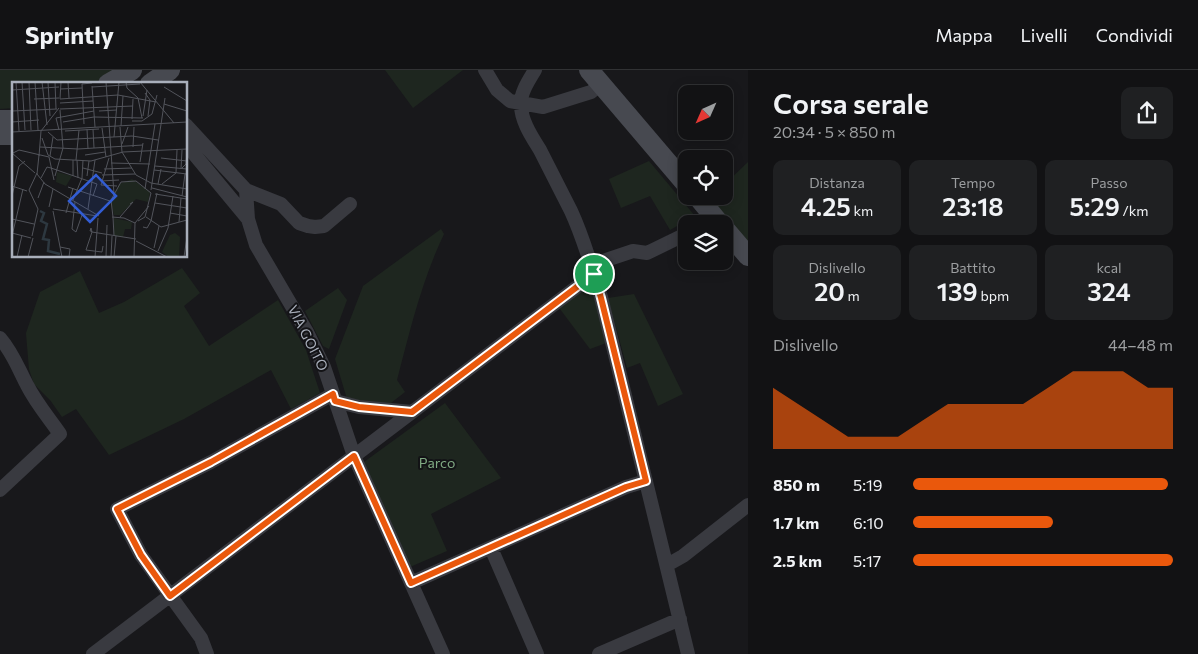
<!DOCTYPE html>
<html lang="it">
<head>
<meta charset="utf-8">
<style>
	:root { --surface:#121214; --page:#1f2022; --text:#f1f3f6; --muted:#9c9ea0; --line:#313234; --accent:#ea580c }
	body { margin:0; font-family:Commissioner,sans-serif; background:var(--page); color:var(--text); height:100vh; display:flex; flex-direction:column; font-size:19px; white-space:nowrap }
	* { box-sizing:border-box; margin:0 }
	p { font-size:16px; color:var(--muted) }
	.icon { flex:none; width:28px; height:28px; fill:none; stroke:currentColor; stroke-width:2; stroke-linecap:round; stroke-linejoin:round }
	.map { position:relative; flex:1; overflow:hidden }
	.panel { display:flex; flex-direction:column; background:var(--surface); width:450px }
	.panel>* { flex:none }
	.needle { width:32px; rotate:225deg }
	.buttons { position:absolute; left:678px; top:15px; display:grid; gap:10px }
	.buttons a { display:grid; place-items:center; width:55px; height:55px; border-radius:10px; background:var(--surface); box-shadow:0 2px 12px #0003,0 0 0 1px var(--line); font-size:25px }
	.pin { position:absolute; display:grid; place-items:center; width:42px; height:42px; color:#fff; margin:-21px; border:2px solid #fff; border-radius:50%; box-shadow:0 1px 5px #0007 }
	.round { display:grid; place-items:center; flex:none; width:52px; height:52px; border-radius:10px; background:var(--page) }
	.overview { display:flex; align-items:center; justify-content:space-between; height:85px; padding:0 25px }
	h1 { font-size:28px; font-weight:600; line-height:38px }
	.figures { display:grid; grid-template-columns:repeat(3,1fr); gap:8px; height:85px; padding:5px 25px }
	.figures div { display:grid; align-content:center; border-radius:10px; background:var(--page); text-align:center }
	.figures b { font-size:25px; font-weight:600 }
	.figures small { font-size:14px; font-weight:400 }
	.figures p { font-size:14px }
	.chart { height:140px; padding:10px 25px }
	.chart p { display:flex; justify-content:space-between }
	.chart svg { width:100%; height:90px; margin-top:5px; fill:var(--accent); opacity:.7 }
	ul { padding:0 25px; list-style:none; font-size:16px }
	li { display:grid; grid-template-columns:80px 60px 1fr; align-items:center; height:38px }
	li i { height:12px; border-radius:6px; background:var(--accent) }
	header { display:flex; align-items:center; gap:30px; box-sizing:border-box; height:70px; padding:0 25px; background:var(--surface); border-bottom:1px solid var(--line) }
	header strong { font-size:24px }
	nav { display:flex; gap:28px; margin-inline-start:auto; font-size:18px }
	main { display:flex; flex:1; min-height:0 }
	.map>svg:first-child { display:block }
	.green { fill:#1e261f }
	.lines { fill:none; stroke-linecap:round; stroke-linejoin:round }
	.street { stroke:#393a40; stroke-width:14 }
	.secondary { stroke:#474950; stroke-width:20 }
	.route-casing { stroke:#fff; stroke-width:10 }
	.route { stroke:#ea580c; stroke-width:6 }
	.labels { text-anchor:middle; stroke-width:4; stroke-linejoin:round; paint-order:stroke }
	.street-label { font-size:14px; fill:#a9afbb; stroke:#131316 }
	.park-label { font-size:14px; fill:#7fa882; stroke:#131316 }
	.inset-river { fill:none; stroke:#2d3840; stroke-width:2.5 }
	.inset-road { fill:none; stroke:#52545b; stroke-width:1 }
	.view { fill:#325dd4; fill-opacity:0.15; stroke:#325dd4; stroke-width:2.5 }
	.inset-edge { fill:none; stroke:#a9afbb; stroke-width:2.5 }
</style>
</head>
<body>
<header>
<strong>Sprintly</strong>
<nav><a>Mappa</a><a>Livelli</a><a>Condividi</a></nav>
</header>
<main>
<div class="map">
<svg width="748" height="584" viewBox="0 0 748 584">
	<rect width="100%" height="100%" fill="#18181b"/>
	<path class="green" d="M0 0H117L92 14H14V38L0 39Z
		M385 0H463L413 38Z
		M649 91 695 146 670 160 650 126 621 138 609 109Z
		M748 92V186L703 134 712 126H724V115Z
		M441 159 444 164C422 210 410 260 397 310L405 322 391 333 347 329 335 289 363 216Z
		M182 198 200 223 184 236 209 276 278 230 306 280 320 323 291 339 271 300 184 349 109 385 76 339 62 347 50 330 34 314 29 299 26 263 40 222 80 201 99 243 124 232Z
		M592 210 609 272 590 279 557 235Z
		M338 218 347 230 329 279 323 276 305 241Z
		M634 224 683 324 658 336 640 293 627 298 608 228Z
		M445 333 501 408 431 444 447 481 410 497 364 392Z"/>
	<g class="lines">
		<path class="street" d="M485 0 497 20 510 31 543 37 591 22 601 14
			M535 0C529 10 520 23 521 35 521 51 532 67 540 80 550 100 561 121 571 141 584 169 592 198 601 227L688 584
			M186 55 246 120 281 134 299 153 308 156 315 157 324 156 350 134
			M186 69 194 84 248 149
			M246 120 248 149 256 175 307 262 324 297 354 386 443 584
			M591 195 633 181 647 183 686 164
			M0 268C13 283 18 298 27 315 36 333 49 348 60 364L0 420
			M335 331 359 337 412 342
			M491 478 537 584
			M667 495 683 486 748 435
			M411 513 626 417 646 411
			M93 584 594 204
			M207 584 201 568 141 485 117 439 211 392 333 324
			M599 584 680 549"/>
		<path class="secondary" d="M589 0 686 114
			M108 14 132 0
			M150 14 170 0
			M0 50H14
			M0 65H14
			M697 126 720 154
			M724 158 748 186"/>
	</g>
	<g class="lines">
		<g class="route-casing">
			<path id="route" d="M594 204 601 228 646 411 626 417 411 513 354 386 170 526 141 485 117 439 211 392 333 324 335 331 359 337 412 342Z"/>
		</g>
		<use href="#route" class="route"/>
	</g>
	<g class="labels">
		<g class="street-label">
			<text transform="translate(308 268) rotate(63)" y="5">VIA GOITO</text>
		</g>
		<g class="park-label">
			<text x="437" y="398">Parco</text>
		</g>
	</g>
	<g transform="translate(12 12)">
		<rect width="175" height="175" fill="#18181b"/>
		<path d="M45 90 60 94 54 104 44 100ZM120 97 138 110 136 120 124 117 108 133H102L99 119 107 102ZM102 136 120 140 119 147H113L111 155 102 154ZM163 151 168 155 167 175H157L150 170 158 153Z" fill="#1e261f"/>
		<path class="inset-river" d="M28 129 32 131 29 139 35 142 31 157 37 158 36 169 48 172"/>
		<path class="inset-road" d="M4 0 7 49M10 0 13 48M17 0 19 48M23 0 26 48M30 0 35 43M36 0 38 34M43 0 44 27M56 0 57 16M94 0 102 112M114 0 115 6 126 16 130 36M128 0 162 41M80 4 83 45M80 5 128 2M152 5 175 19M48 7 70 6M0 8 47 5M133 11 138 18 136 34M22 17 47 16M48 17 106 13 144 20M48 17 49 0M48 21 81 19M152 22 175 29M48 27 121 24M0 29 45 27M87 29 105 28M131 34 135 8M120 37 121 17M120 39H130L140 32 145 13M0 40 27 38M51 40 82 35 131 36M72 42 70 2 80 1M109 44 111 14M108 45 110 70 124 93 139 101 175 107M90 46 94 75M75 47 76 67M81 47 82 66M47 48 44 36 82 29M53 49 87 47M0 50 175 40M36 50 45 58 120 54 146 58M102 55 107 0M30 56 36 73M110 62 116 45M28 65 66 67 131 63M121 65 122 45M0 71 23 91M1 71 7 68 37 75M27 73 25 92 33 102 87 134M36 73 43 77 79 79 111 70 175 67M73 73 93 70M27 74 29 49 47 26M38 74 41 55M37 75 42 98M97 76 89 103 105 104M149 76 175 79M61 78V94M64 78 67 48M65 78 66 96M128 80 131 61M99 81 138 82M143 84 175 87M71 86 90 91M92 87 120 86M169 87 174 82 175 69M169 87 170 68M142 88 175 92M90 93 123 92M43 94 51 66 48 28M75 94 77 79M29 96 35 85 39 86 85 102 81 114M89 99 107 98M146 102 149 87M150 102 164 91 165 68M0 104 15 109M56 105 98 119M140 106 175 115M133 107 143 42M17 108 26 127M17 108 25 91M139 108 153 16M143 112 175 117M0 114 7 84 13 79M170 114 173 92M26 116 32 100M61 118 70 96 71 78M63 120 60 147 64 150M143 121 175 126M37 125 41 107M41 127 85 134M76 127 83 78M41 129 50 175M54 131 61 106M158 131 175 134M100 135 112 136 123 141M101 135 99 118 109 100 124 99 139 111M101 135 102 154M108 135 121 120 118 122M134 135 149 145 175 138M0 137 22 142M126 139 133 135 139 111M167 140 169 116M131 145 135 146 139 139 145 111M64 150 70 133M80 150 79 149H78L79 146 80 150 124 157M80 150 74 168 90 170 91 164M0 151 19 156M0 154 11 107M20 154 26 127M124 159 155 175M48 165 58 167 57 175M142 166 147 144M146 169 156 146 161 114M5 175 10 153M16 175 21 156M83 175 86 136M94 175 95 143M99 175 100 154M102 175 104 154M122 175 123 141 137 124M172 175 175 155"/>
		<path class="view" d="M84 93 104 114 78 140 57 119Z"/>
		<rect width="175" height="175" class="inset-edge"/>
	</g>
</svg>
<div class="buttons">
<a><svg class="needle" viewBox="-14 -14 28 28"><path d="M0-13l5 13h-10z" fill="#e53935"/><path d="M0 13l5-13h-10z" fill="#9c9ea0"/></svg></a>
<a><svg class="icon" aria-label="locate" viewBox="0 0 24 24"><circle cx="12" cy="12" r="6"/><path d="M12 2v4M12 18v4M2 12h4M18 12h4"/></svg></a>
<a><svg class="icon" aria-label="layers" viewBox="0 0 24 24"><path d="M12 4l9 5-9 5-9-5zM3 14l9 5 9-5"/></svg></a>
</div>
<div class="pin" style="left:594px;top:204px;background:#1e9e55"><svg class="icon" aria-label="arrive" viewBox="0 0 24 24"><path d="M6 21V4h12l-3 4 3 4H6"/></svg></div>
</div>
<section class="panel">
<div class="overview"><div><h1>Corsa serale</h1><p>20:34 · 5 × 850 m</p></div><a class="round"><svg class="icon" aria-label="share" viewBox="0 0 24 24"><path d="M12 15V3M7 8l5-5 5 5M5 13v7h14v-7"/></svg></a></div>
<div class="figures">
<div><p>Distanza</p><b>4.25<small> km</small></b></div>
<div><p>Tempo</p><b>23:18</b></div>
<div><p>Passo</p><b>5:29<small> /km</small></b></div>
</div>
<div class="figures">
<div><p>Dislivello</p><b>20<small> m</small></b></div>
<div><p>Battito</p><b>139<small> bpm</small></b></div>
<div><p>kcal</p><b>324</b></div>
</div>
<div class="chart"><p><span>Dislivello</span>44–48 m</p>
<svg viewBox="0 0 160 44" preserveAspectRatio="none"><path d="M0 44V14L10 22L20 30L30 38L40 38L50 38L60 30L70 22L80 22L90 22L100 22L110 14L120 6L130 6L140 6L150 14L160 14V44z"/></svg>
</div>
<ul>
<li><b>850 m</b>5:19<i style="width:98%"></i></li>
<li><b>1.7 km</b>6:10<i style="width:54%"></i></li>
<li><b>2.5 km</b>5:17<i style="width:100%"></i></li>
</ul>
</section>
</main>
</body>
</html>
